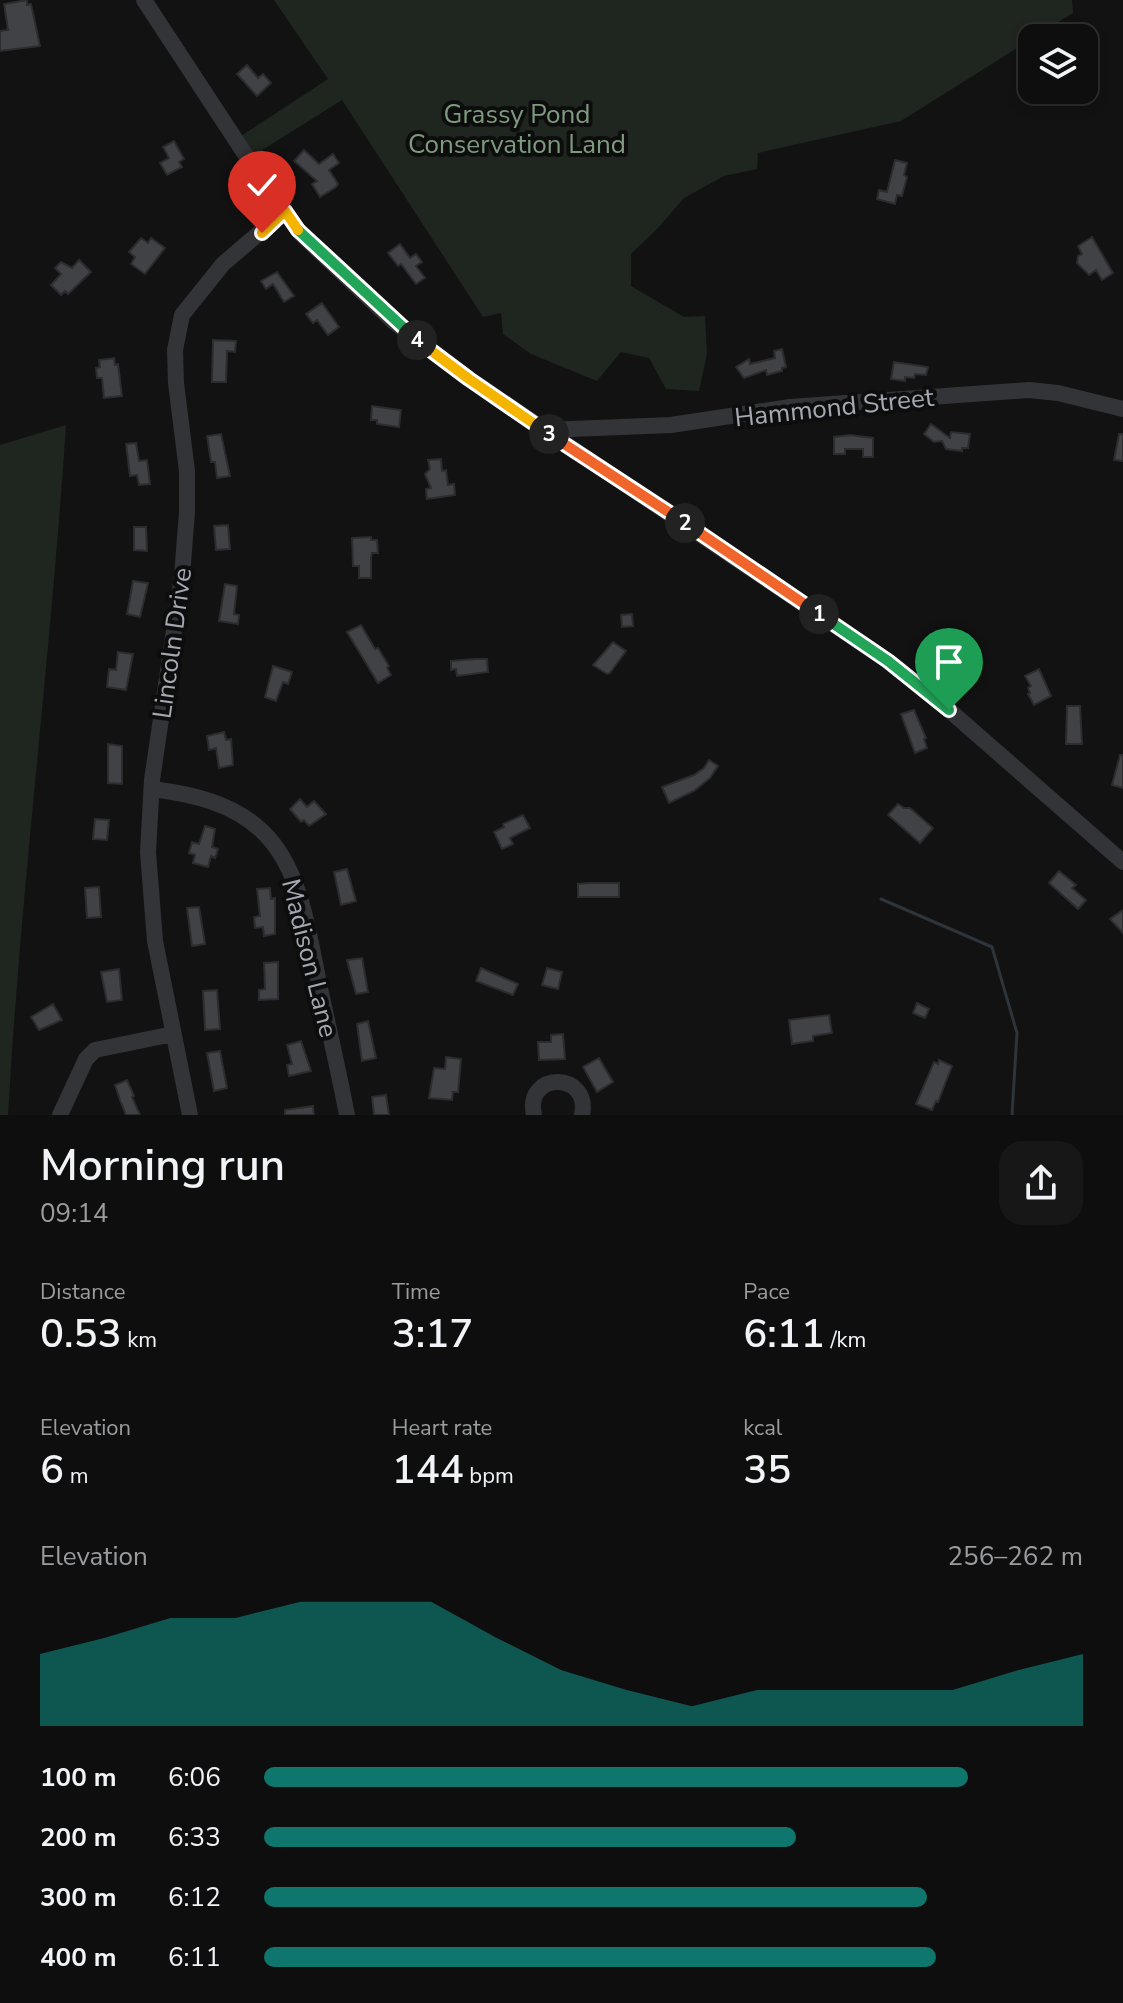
<!DOCTYPE html>
<html lang="en">
<head>
<meta charset="utf-8">
<style>
	:root { --surface:#0e0e0e; --page:#171717; --text:#f1f3f6; --muted:#9b9c9e; --line:#2e2e2e; --accent:#0f766e }
	body { margin:0; font-family:"Nunito Sans",sans-serif; background:var(--page); color:var(--text); height:100vh; display:flex; flex-direction:column; font-size:30px; white-space:nowrap }
	* { box-sizing:border-box; margin:0 }
	p { font-size:26px; color:var(--muted) }
	.icon { flex:none; width:44px; height:44px; fill:none; stroke:currentColor; stroke-width:2; stroke-linecap:round; stroke-linejoin:round }
	.map { position:relative; height:1115px; overflow:hidden }
	.details { display:flex; flex-direction:column; background:var(--surface); flex:1 }
	.details>* { flex:none }
	.fabs { position:absolute; left:1018px; top:24px; display:grid; gap:16px }
	.fabs a { display:grid; place-items:center; width:80px; height:80px; border-radius:16px; background:var(--surface); box-shadow:0 4px 12px #0003,0 0 0 2px var(--line); font-size:40px }
	.pin { position:absolute; display:grid; place-items:center; width:68px; height:68px; color:#fff; margin:-82px -34px; border-radius:50% 50% 50% 0; rotate:-45deg; box-shadow:0 0 8px #0007 }
	.pin .icon { rotate:45deg }
	.km { position:absolute; width:40px; height:40px; margin:-20px; border-radius:50%; background:#222; color:#fff; font-size:22px; line-height:40px; text-align:center }
	.round { display:grid; place-items:center; flex:none; width:84px; height:84px; border-radius:24px; background:var(--page) }
	.headline { display:flex; align-items:center; justify-content:space-between; height:136px; padding:0 40px }
	h1 { font-size:44px; font-weight:600; line-height:60px }
	.figures { display:grid; grid-template-columns:repeat(3,1fr); gap:12px; height:136px; padding:8px 40px }
	.figures div { display:grid; align-content:center }
	.figures b { font-size:40px; font-weight:600 }
	.figures small { font-size:22px; font-weight:400 }
	.figures p { font-size:22px }
	.chart { height:224px; padding:16px 40px }
	.chart p { display:flex; justify-content:space-between }
	.chart svg { width:100%; height:144px; margin-top:8px; fill:var(--accent); opacity:.7 }
	ul { padding:0 40px; list-style:none; font-size:26px }
	li { display:grid; grid-template-columns:128px 96px 1fr; align-items:center; height:60px }
	li i { height:20px; border-radius:10px; background:var(--accent) }
	.map>svg:first-child { display:block }
	.green { fill:#1f251f }
	.lines { fill:none; stroke-linecap:round; stroke-linejoin:round }
	.stream { stroke:#2d343a; stroke-width:3 }
	.building { fill:#414246; stroke:#2c2c2f; stroke-width:2 }
	.minor { stroke:#333438; stroke-width:16 }
	.split-1-casing { stroke:#fff; stroke-width:16 }
	.split-2-casing { stroke:#fff; stroke-width:16 }
	.split-3-casing { stroke:#fff; stroke-width:16 }
	.split-4-casing { stroke:#fff; stroke-width:16 }
	.split-5-casing { stroke:#fff; stroke-width:16 }
	.split-6-casing { stroke:#fff; stroke-width:16 }
	.split-1 { stroke:#22a559; stroke-width:10 }
	.split-2 { stroke:#f0652b; stroke-width:10 }
	.split-3 { stroke:#f0652b; stroke-width:10 }
	.split-4 { stroke:#f5b400; stroke-width:10 }
	.split-5 { stroke:#22a559; stroke-width:10 }
	.split-6 { stroke:#f5b400; stroke-width:10 }
	.labels { text-anchor:middle; stroke-width:8; stroke-linejoin:round; paint-order:stroke }
	.park-label { font-size:26px; fill:#7e9b7f; stroke:#0d0d0e }
	.street-label { font-size:26px; fill:#a5a9b2; stroke:#0d0d0e }
</style>
</head>
<body>
<div class="map">
<svg width="1123" height="1115" viewBox="0 0 1123 1115">
	<rect width="100%" height="100%" fill="#121213"/>
	<path class="green" d="M274 0H1072L1073 13 901 121 758 153 757 169 724 176 684 198 658 228 631 254V286L684 317 705 316 707 354 699 391 666 389 649 358 621 352 597 381 531 354 503 334 501 313 483 317 342 100 253 156 241 136 328 79Z
		M66 425C51 655 21 885 8 1115H0V445Z"/>
	<g class="lines">
		<path class="stream" d="M881 899 992 947 1017 1033 1012 1115"/>
	</g>
	<path class="building" d="M27 0V5L31 4 40 46 0 51V31L8 30 4 4Z
		M247 65 258 78 263 74 271 83 257 96 237 74Z
		M174 141 184 159 179 162 182 167 167 175 160 163 169 158 163 147Z
		M304 150 319 164 333 154 339 163 329 170 338 184 336 187 320 197 312 184 317 181 294 161Z
		M895 160 907 163 904 175 907 177 902 196 897 195 895 204 877 199 879 190 887 192Z
		M1092 237 1113 273 1102 280 1096 270 1089 275 1077 263 1078 256 1082 254 1078 246Z
		M141 238 148 243 151 238 165 248 145 274 131 264 135 257 129 252Z
		M400 244 410 258 416 254 422 262 416 266 425 278 416 284 401 264 398 266 388 253Z
		M79 260 91 272 68 294 65 291 61 295 51 285 61 274 55 268 61 262 72 268Z
		M277 272 294 296 284 302 273 284 266 289 261 281Z
		M322 303 339 327 328 335 317 320 313 323 306 314Z
		M213 340 236 341 235 352 227 351 226 382H212Z
		M782 349 786 367 782 368V371L767 375 766 370 744 378 736 367 749 359 750 364 775 358 774 351Z
		M114 358 115 365 118 364 122 396 104 398 102 378H97L96 368 100 367 99 360Z
		M894 362 928 367 926 375 915 374 914 378 905 377V381L891 379Z
		M372 406 401 410 399 427 377 424V420H371Z
		M931 424 950 438 951 432 970 434 968 448H962V451L946 449 942 441 934 442 924 434Z
		M221 434 230 476 217 478 215 462H211L207 436Z
		M1119 434H1123V461L1114 460Z
		M850 435 873 438V457H863V449H845V454H834V437Z
		M136 443 139 461 147 460 150 484 139 485 137 475 130 476 126 444Z
		M441 459 442 471 446 470 448 485 454 484 455 495 427 499 426 489 431 488 425 474 430 469 428 460Z
		M228 525 230 549 216 550 214 526Z
		M134 527H146L147 551 134 550Z
		M371 537V540H377L378 553H372L371 557V578H359V566H353L352 538Z
		M133 581 148 583 140 617 127 614Z
		M225 584 237 586 234 614 239 615 238 624 219 621Z
		M632 614 633 626 622 627 621 615Z
		M361 625 375 649 378 648 389 666 387 668 391 675 378 683 347 632Z
		M613 642 626 651 610 673 607 674 593 665Z
		M118 652 133 654 126 690 107 687 109 669 116 670Z
		M475 659H487L488 672 457 676 456 669 451 670V661Z
		M273 666 292 672 288 684 283 682 276 701 265 697Z
		M1039 669 1051 696 1034 705 1028 694 1030 693 1028 688 1031 686 1025 676Z
		M1067 706H1080L1082 744H1066Z
		M914 710 926 738 924 739 927 748 915 753 901 714Z
		M224 732 226 740 231 739 233 765 219 768 216 748 209 750 207 736Z
		M108 744 122 746V784L108 783Z
		M1120 755H1123V788L1112 785Z
		M709 760 718 766 710 778 694 791 669 803 662 787 694 775 704 768Z
		M300 799 307 807 314 801 326 814 309 826 304 820 301 822 290 809Z
		M898 804 904 808H910L933 828 920 843 888 815Z
		M523 815 530 828 510 838 513 844 502 849 494 832 504 827 503 824Z
		M95 819 109 820 107 840 93 839Z
		M205 826 215 829 212 847 218 849 215 858 211 856 208 867 193 863 195 855 189 853 192 842 199 844Z
		M347 869 356 901 341 905 334 872Z
		M1059 871 1076 885 1072 888 1086 900 1078 909 1049 883Z
		M590 883H619V897H578V884Z
		M99 887 101 917 87 918 85 888Z
		M270 888 271 899 275 898V934L264 936 263 927 255 928 254 917 260 916 257 889Z
		M199 907 205 944 192 946 187 908Z
		M1123 910V933L1110 919Z
		M362 958 368 992 356 994 347 960Z
		M278 962V999L259 1000V990L265 989 264 963Z
		M481 968 518 984 513 995 476 981Z
		M547 968 562 972 558 989 542 985Z
		M119 969 122 1000 107 1002 101 972Z
		M217 990 220 1029 205 1030 203 991Z
		M917 1003 929 1009 925 1018 913 1013Z
		M53 1004 62 1020 39 1030 31 1017Z
		M829 1015 832 1033 813 1036V1041L792 1044 789 1020Z
		M368 1021 376 1058 362 1061 357 1024Z
		M563 1034 565 1059 539 1060 538 1042H551V1035Z
		M301 1041 311 1071 289 1076 287 1065 292 1064 287 1045Z
		M220 1051 227 1088 214 1091 207 1053Z
		M446 1057 461 1059 458 1092H453L452 1100 429 1098 434 1068 445 1069Z
		M599 1058 613 1082 597 1092 583 1067Z
		M939 1060 952 1066 938 1102 936 1101 932 1110 916 1104 934 1062 938 1064Z
		M127 1080 134 1096 132 1097 140 1115H126L120 1100 115 1085Z
		M386 1095 389 1115H374L372 1097Z
		M313 1106 314 1115H285V1110Z"/>
	<g class="lines">
		<path class="minor" d="M144 0 264 183 301 234 394 322 469 379 888 661 949 710 1123 862
			M546 430 671 425 790 407 1029 390 1058 393 1123 409
			M152 789C192 794 234 803 264 833 303 872 309 938 320 988 329 1030 339 1073 347 1115
			M60 1115 86 1059 95 1050 173 1034
			M190 1115 155 941 148 852 152 780 182 576 187 512V471L176 383 175 350 182 315 223 264 285 211
			M534 1115C524 1071 591 1071 582 1115"/>
	</g>
	<g class="lines">
		<g class="split-1-casing">
			<path id="split-1" d="M819 614 888 661 949 710"/>
		</g>
		<g class="split-2-casing">
			<path id="split-2" d="M685 523 819 614"/>
		</g>
		<g class="split-3-casing">
			<path id="split-3" d="M549 434 685 523"/>
		</g>
		<g class="split-4-casing">
			<path id="split-4" d="M417 340 469 379 549 434"/>
		</g>
		<g class="split-5-casing">
			<path id="split-5" d="M298 230 417 340"/>
		</g>
		<g class="split-6-casing">
			<path id="split-6" d="M262 233 285 211 298 230"/>
		</g>
		<use href="#split-1" class="split-1"/>
		<use href="#split-2" class="split-2"/>
		<use href="#split-3" class="split-3"/>
		<use href="#split-4" class="split-4"/>
		<use href="#split-5" class="split-5"/>
		<use href="#split-6" class="split-6"/>
	</g>
	<g class="labels">
		<g class="park-label">
			<text x="517" y="123">Grassy Pond<tspan x="517" dy="30">Conservation Land</tspan></text>
		</g>
		<g class="street-label">
			<text transform="translate(834 407) rotate(-6)" y="9">Hammond Street</text>
			<text transform="translate(172 643) rotate(-82)" y="9">Lincoln Drive</text>
			<text transform="translate(310 958) rotate(76)" y="9">Madison Lane</text>
		</g>
	</g>
</svg>
<div class="fabs">
<a><svg class="icon" aria-label="layers" viewBox="0 0 24 24"><path d="M12 4l9 5-9 5-9-5zM3 14l9 5 9-5"/></svg></a>
</div>
<div class="pin" style="left:949px;top:710px;background:#1e9e55"><svg class="icon" aria-label="arrive" viewBox="0 0 24 24"><path d="M6 21V4h12l-3 4 3 4H6"/></svg></div>
<div class="pin" style="left:262px;top:233px;background:#d93025"><svg class="icon" aria-label="check" viewBox="0 0 24 24"><path d="M5 12l5 5 9-10"/></svg></div>
<b class="km" style="left:819px;top:614px">1</b>
<b class="km" style="left:685px;top:523px">2</b>
<b class="km" style="left:549px;top:434px">3</b>
<b class="km" style="left:417px;top:340px">4</b>
</div>
<section class="details">
<div class="headline"><div><h1>Morning run</h1><p>09:14</p></div><a class="round"><svg class="icon" aria-label="share" viewBox="0 0 24 24"><path d="M12 15V3M7 8l5-5 5 5M5 13v7h14v-7"/></svg></a></div>
<div class="figures">
<div><p>Distance</p><b>0.53<small> km</small></b></div>
<div><p>Time</p><b>3:17</b></div>
<div><p>Pace</p><b>6:11<small> /km</small></b></div>
</div>
<div class="figures">
<div><p>Elevation</p><b>6<small> m</small></b></div>
<div><p>Heart rate</p><b>144<small> bpm</small></b></div>
<div><p>kcal</p><b>35</b></div>
</div>
<div class="chart"><p><span>Elevation</span>256–262 m</p>
<svg viewBox="0 0 160 44" preserveAspectRatio="none"><path d="M0 44V22L10 17L20 11L30 11L40 6L50 6L60 6L70 17L80 27L90 33L100 38L110 33L120 33L130 33L140 33L150 27L160 22V44z"/></svg>
</div>
<ul>
<li><b>100 m</b>6:06<i style="width:86%"></i></li>
<li><b>200 m</b>6:33<i style="width:65%"></i></li>
<li><b>300 m</b>6:12<i style="width:81%"></i></li>
<li><b>400 m</b>6:11<i style="width:82%"></i></li>
</ul>
</section>
</body>
</html>
